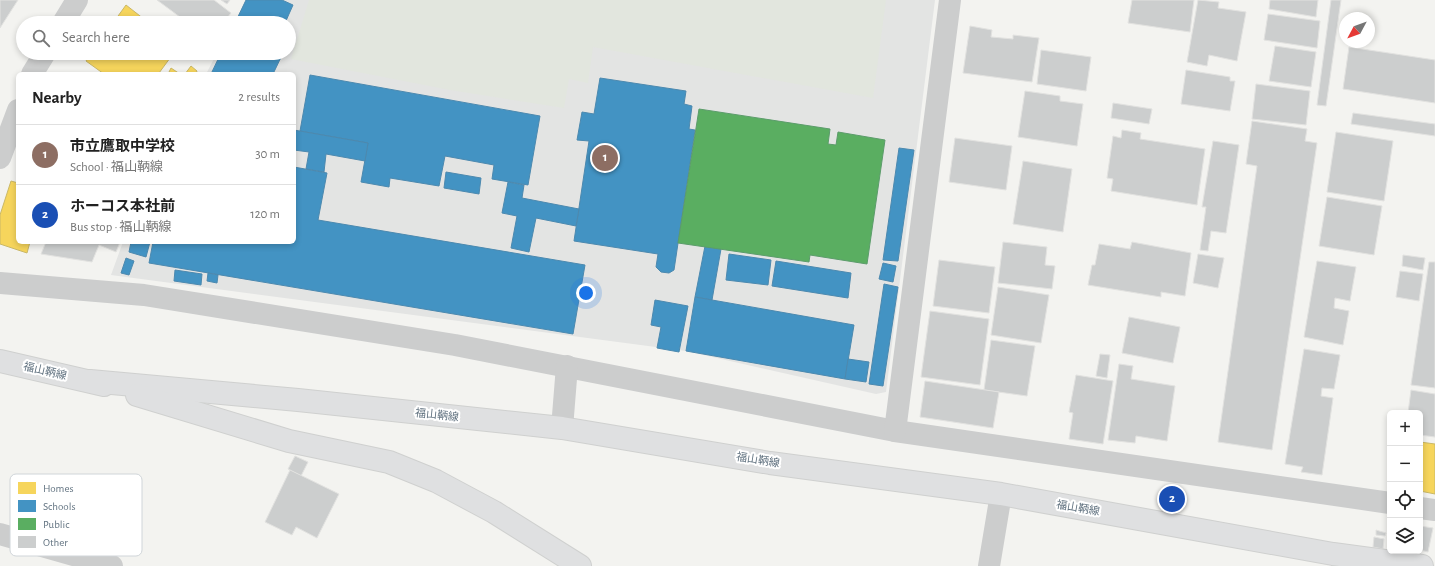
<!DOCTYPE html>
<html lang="en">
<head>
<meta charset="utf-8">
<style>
  :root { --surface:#fff; --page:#f2f2f2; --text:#222; --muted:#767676; --line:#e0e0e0; --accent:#565b5e }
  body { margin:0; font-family:"Alegreya Sans","Noto Sans JP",sans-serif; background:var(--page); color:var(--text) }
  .controls { position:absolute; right:12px; bottom:12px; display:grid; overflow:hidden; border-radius:6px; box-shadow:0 2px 6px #0003 }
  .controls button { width:36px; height:36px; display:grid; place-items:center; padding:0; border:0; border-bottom:1px solid var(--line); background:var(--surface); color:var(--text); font:20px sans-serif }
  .compass { position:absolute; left:1339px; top:12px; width:36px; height:36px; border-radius:50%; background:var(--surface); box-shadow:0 2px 6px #0003; rotate:229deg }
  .you { position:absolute; left:586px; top:293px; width:14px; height:14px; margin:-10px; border:3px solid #fff; border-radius:50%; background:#1a73e8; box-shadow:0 0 0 6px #1a73e833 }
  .badge { display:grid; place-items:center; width:26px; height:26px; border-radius:50%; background:var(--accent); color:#fff; font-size:13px; font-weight:700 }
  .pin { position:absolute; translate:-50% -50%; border:2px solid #fff; box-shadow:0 1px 4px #0006 }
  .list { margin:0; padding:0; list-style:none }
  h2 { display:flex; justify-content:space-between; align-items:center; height:52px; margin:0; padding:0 16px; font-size:17px }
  h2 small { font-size:13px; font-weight:400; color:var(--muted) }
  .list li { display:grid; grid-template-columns:26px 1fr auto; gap:12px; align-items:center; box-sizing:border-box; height:60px; padding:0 16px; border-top:1px solid var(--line) }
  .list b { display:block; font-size:15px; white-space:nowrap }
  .list p { margin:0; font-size:13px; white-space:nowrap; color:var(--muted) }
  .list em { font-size:13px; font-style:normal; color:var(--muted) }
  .icon { flex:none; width:22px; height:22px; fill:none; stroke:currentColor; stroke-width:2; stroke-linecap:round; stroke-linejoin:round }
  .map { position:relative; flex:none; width:1435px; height:566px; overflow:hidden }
  .search { position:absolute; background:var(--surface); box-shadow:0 2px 6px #0003; left:16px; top:16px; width:280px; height:44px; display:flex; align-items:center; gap:10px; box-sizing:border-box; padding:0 14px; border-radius:22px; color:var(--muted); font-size:15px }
  .panel { position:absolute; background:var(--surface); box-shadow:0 2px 6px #0003; left:16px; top:72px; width:280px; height:172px; border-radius:6px }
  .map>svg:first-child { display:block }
  .built { fill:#e3e4e3 }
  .green { fill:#e2e6de }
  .homes { fill:#f6d55c; stroke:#cab867 }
  .schools { fill:#4393c3; stroke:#4c89af }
  .public { fill:#5aae61; stroke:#5c9c6b }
  .building { fill:#cccece; stroke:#e2e2e0 }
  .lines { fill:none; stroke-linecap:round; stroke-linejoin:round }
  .primary-casing { stroke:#cfd0cf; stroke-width:24 }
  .minor { stroke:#cccdcd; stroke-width:22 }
  .tertiary { stroke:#cccdcd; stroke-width:22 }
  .primary { stroke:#dfe0e1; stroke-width:22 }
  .labels { text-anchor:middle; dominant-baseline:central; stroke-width:4; stroke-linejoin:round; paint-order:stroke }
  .street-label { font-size:11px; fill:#627381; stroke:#fff }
  .key { fill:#fff; stroke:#d0d5d9; stroke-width:1 }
  .key-label { font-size:11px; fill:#627381 }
</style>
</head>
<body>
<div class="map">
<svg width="1435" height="566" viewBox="0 0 1435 566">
  <rect width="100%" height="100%" fill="#f3f3f0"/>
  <!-- built -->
  <polygon class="built" points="246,0 935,0 886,392 876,394 686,351 111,275 123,242 294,242 294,74 206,74 217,53 289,53 289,23 234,23"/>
  <!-- green -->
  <polygon class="green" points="309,0 886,0 873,98 593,47 588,83 569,79 564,108 450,90 291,59"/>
  <!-- homes -->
  <g class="homes">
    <polygon points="126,5 149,23 113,23"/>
    <polygon points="91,53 172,53 173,54 159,73 161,74 104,74 86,61"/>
    <polygon points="191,66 197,71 196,74 185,74"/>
    <polygon points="171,68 180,74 168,74"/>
    <polygon points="11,181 18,183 18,242 30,242 27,253 0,244 0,215"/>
    <polygon points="1420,442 1435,444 1435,494 1420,491"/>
  </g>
  <!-- schools -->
  <g class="schools">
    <polygon points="246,0 282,0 293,5 285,23 235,23"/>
    <polygon points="289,30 293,31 289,40"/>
    <polygon points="221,53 283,53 273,74 211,74"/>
    <polygon points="310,75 540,116 528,185 492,179 494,165 445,156 439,186 390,178 389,187 361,182 368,143 300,131"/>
    <polygon points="600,78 686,91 684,104 692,106 689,129 695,130 674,270 669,273 661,272 656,267 658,254 574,241 589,141 577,140 582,112 594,114"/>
    <polygon points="294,130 368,143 365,161 326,154 324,172 306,169 309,152 294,150"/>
    <polygon points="899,148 914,150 898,261 883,260"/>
    <polygon points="294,167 327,173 318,220 585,265 573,334 149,263 153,242 294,242"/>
    <polygon points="446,172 481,178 479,194 444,188"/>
    <polygon points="508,182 524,185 522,198 579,209 576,226 536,218 529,252 511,248 517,216 502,213"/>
    <polygon points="131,242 150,242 146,257 129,252"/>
    <polygon points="705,246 721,249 712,300 695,297"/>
    <polygon points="729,254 771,260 768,285 726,280"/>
    <polygon points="126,258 134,261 129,275 121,273"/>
    <polygon points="776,261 851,273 848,298 772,286"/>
    <polygon points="883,263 896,266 893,282 879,279"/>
    <polygon points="175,270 202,274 201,285 174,281"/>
    <polygon points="208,273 218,275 217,283 207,281"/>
    <polygon points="884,284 898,287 883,386 869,384"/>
    <polygon points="695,297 854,325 845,379 686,351"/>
    <polygon points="655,300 688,306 679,352 657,348 661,327 651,325"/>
    <polygon points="848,359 869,362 866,382 845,379"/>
  </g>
  <!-- public -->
  <polygon class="public" points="699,109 830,129 828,144 836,145 838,132 885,140 867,264 810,255 809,262 678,243"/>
  <!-- building -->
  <g class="building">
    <polygon points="0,0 18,0 0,28"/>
    <polygon points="157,0 214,0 231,13 223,23 188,23"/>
    <polygon points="221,0 230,0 227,4"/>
    <polygon points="1132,0 1194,0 1190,32 1128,23"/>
    <polygon points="1198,0 1219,2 1218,8 1246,12 1237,61 1209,55 1207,66 1187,62"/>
    <polygon points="1270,0 1318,0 1316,17 1269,9"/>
    <polygon points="1331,0 1341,0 1326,106 1317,105"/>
    <polygon points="1268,14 1320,21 1317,48 1264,40"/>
    <polygon points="970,26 992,30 991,37 1013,39 1013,35 1039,38 1032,82 963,73"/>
    <polygon points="1275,46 1316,52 1311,87 1269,81"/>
    <polygon points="1349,47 1435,60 1435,103 1343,89"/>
    <polygon points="1041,50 1091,57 1086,91 1037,84"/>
    <polygon points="1186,70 1230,77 1230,81 1235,81 1230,111 1181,104"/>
    <polygon points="1256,84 1310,91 1306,125 1252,119"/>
    <polygon points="1025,91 1060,96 1060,101 1083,104 1077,146 1018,137"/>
    <polygon points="1113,103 1152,109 1149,124 1111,118"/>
    <polygon points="1353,113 1435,124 1435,136 1351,124"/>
    <polygon points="1252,121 1307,129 1305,141 1317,143 1272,450 1218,442 1257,166 1246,164"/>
    <polygon points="1122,130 1141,133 1140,139 1205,149 1197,205 1111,191 1113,179 1107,178 1113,136 1121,138"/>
    <polygon points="1336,132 1393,141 1384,201 1327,192"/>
    <polygon points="955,138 1012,146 1006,190 949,182"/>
    <polygon points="1213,141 1239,145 1226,233 1211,231 1208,251 1200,250 1206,207 1202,207"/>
    <polygon points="1023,161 1072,169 1063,232 1013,224"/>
    <polygon points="1327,197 1382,206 1374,255 1319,246"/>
    <polygon points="46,242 120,242 116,252 99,245 92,262 41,254"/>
    <polygon points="1003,242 1047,247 1045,265 1055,266 1052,289 998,283"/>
    <polygon points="1132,242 1191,253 1185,296 1161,292 1161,297 1088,285 1092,265 1095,265 1099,244 1130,249"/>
    <polygon points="1198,254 1224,258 1218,288 1193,283"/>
    <polygon points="1403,255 1425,258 1423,270 1402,266"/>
    <polygon points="939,260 995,267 989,313 933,306"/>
    <polygon points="1317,261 1356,267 1350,301 1335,298 1334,308 1349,311 1343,345 1304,337"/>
    <polygon points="1429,262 1435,262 1435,388 1411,385"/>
    <polygon points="1400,271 1423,274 1419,301 1396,297"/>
    <polygon points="998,287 1049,295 1041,343 991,335"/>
    <polygon points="930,311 989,319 980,385 921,377"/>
    <polygon points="1129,317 1180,327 1173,363 1122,353"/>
    <polygon points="991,340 1035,346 1027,396 984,390"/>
    <polygon points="1304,349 1340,355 1334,389 1322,388 1321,396 1333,398 1322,475 1301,472 1303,467 1285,464"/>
    <polygon points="1100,354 1110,355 1107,378 1096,376"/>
    <polygon points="1119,364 1133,366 1131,379 1175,386 1167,441 1136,436 1135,443 1108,440"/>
    <polygon points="1076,375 1113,381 1103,444 1069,439 1073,413 1069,412"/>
    <polygon points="925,381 999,392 993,428 920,417"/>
    <polygon points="1411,390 1435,394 1435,437 1420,435 1420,413 1408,413"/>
    <polygon points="295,456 308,462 301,476 288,469"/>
    <polygon points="290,470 339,494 317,538 296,527 292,535 265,522"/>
    <polygon points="1420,526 1433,528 1428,552 1420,550"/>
    <polygon points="1376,530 1386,533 1385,536 1376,535"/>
    <polygon points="1374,537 1384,539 1383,549 1373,547"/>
  </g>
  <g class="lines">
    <defs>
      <g id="primary">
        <polyline points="0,361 104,385"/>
        <polyline points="90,381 298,400 562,428 770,463 1001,494 1333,554 1422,566"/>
        <polyline points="137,395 289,441 389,462 436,481 494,512 580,566"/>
      </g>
    </defs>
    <!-- primary casing -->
    <use href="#primary" class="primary-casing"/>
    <!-- minor -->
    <g class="minor">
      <polyline points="63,23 77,0"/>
      <polyline points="32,74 45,53"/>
      <polyline points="0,158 18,110"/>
      <polyline points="0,283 144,295 455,345 895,431 1390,503"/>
      <polyline points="562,428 567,366"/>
      <polyline points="895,431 950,0"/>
      <polyline points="1420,508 1435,510"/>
      <polyline points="0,534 112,566"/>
    </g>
    <!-- tertiary -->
    <polyline class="tertiary" points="989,566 1001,494"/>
    <!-- primary -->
    <use href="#primary" class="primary"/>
  </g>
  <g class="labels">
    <!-- street labels -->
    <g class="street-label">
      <text transform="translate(45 371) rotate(13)">福山鞆線</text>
      <text transform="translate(437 415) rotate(6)">福山鞆線</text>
      <text transform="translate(758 460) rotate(9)">福山鞆線</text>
      <text transform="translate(1078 508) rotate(10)">福山鞆線</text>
    </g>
  </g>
  <!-- legend -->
  <rect x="10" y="474" width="132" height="82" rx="6" class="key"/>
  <rect x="18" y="482" width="18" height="12" fill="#f6d55c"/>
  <rect x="18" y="500" width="18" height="12" fill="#4393c3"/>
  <rect x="18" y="518" width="18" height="12" fill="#5aae61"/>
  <rect x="18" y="536" width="18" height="12" fill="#cccece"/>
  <g class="key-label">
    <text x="43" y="492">Homes</text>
    <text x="43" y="510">Schools</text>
    <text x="43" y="528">Public</text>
    <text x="43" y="546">Other</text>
  </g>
</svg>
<div class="controls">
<button>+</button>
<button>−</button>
<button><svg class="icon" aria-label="locate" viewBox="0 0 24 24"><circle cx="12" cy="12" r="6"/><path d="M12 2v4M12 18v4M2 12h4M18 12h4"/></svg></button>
<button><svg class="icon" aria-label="layers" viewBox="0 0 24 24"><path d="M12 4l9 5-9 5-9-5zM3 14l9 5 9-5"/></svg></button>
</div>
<svg class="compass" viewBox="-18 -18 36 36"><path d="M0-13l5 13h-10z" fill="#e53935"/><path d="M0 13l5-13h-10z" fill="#767676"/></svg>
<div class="you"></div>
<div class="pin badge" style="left:605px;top:158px;background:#8d6e63">1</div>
<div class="pin badge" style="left:1172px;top:499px;background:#1a4fb4">2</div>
<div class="search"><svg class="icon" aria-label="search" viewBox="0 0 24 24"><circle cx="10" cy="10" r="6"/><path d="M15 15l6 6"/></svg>Search here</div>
<section class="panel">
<h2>Nearby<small>2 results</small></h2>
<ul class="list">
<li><span class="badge" style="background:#8d6e63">1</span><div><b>市立鷹取中学校</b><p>School · 福山鞆線</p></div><em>30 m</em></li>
<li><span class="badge" style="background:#1a4fb4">2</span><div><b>ホーコス本社前</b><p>Bus stop · 福山鞆線</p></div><em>120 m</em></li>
</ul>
</section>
</div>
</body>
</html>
